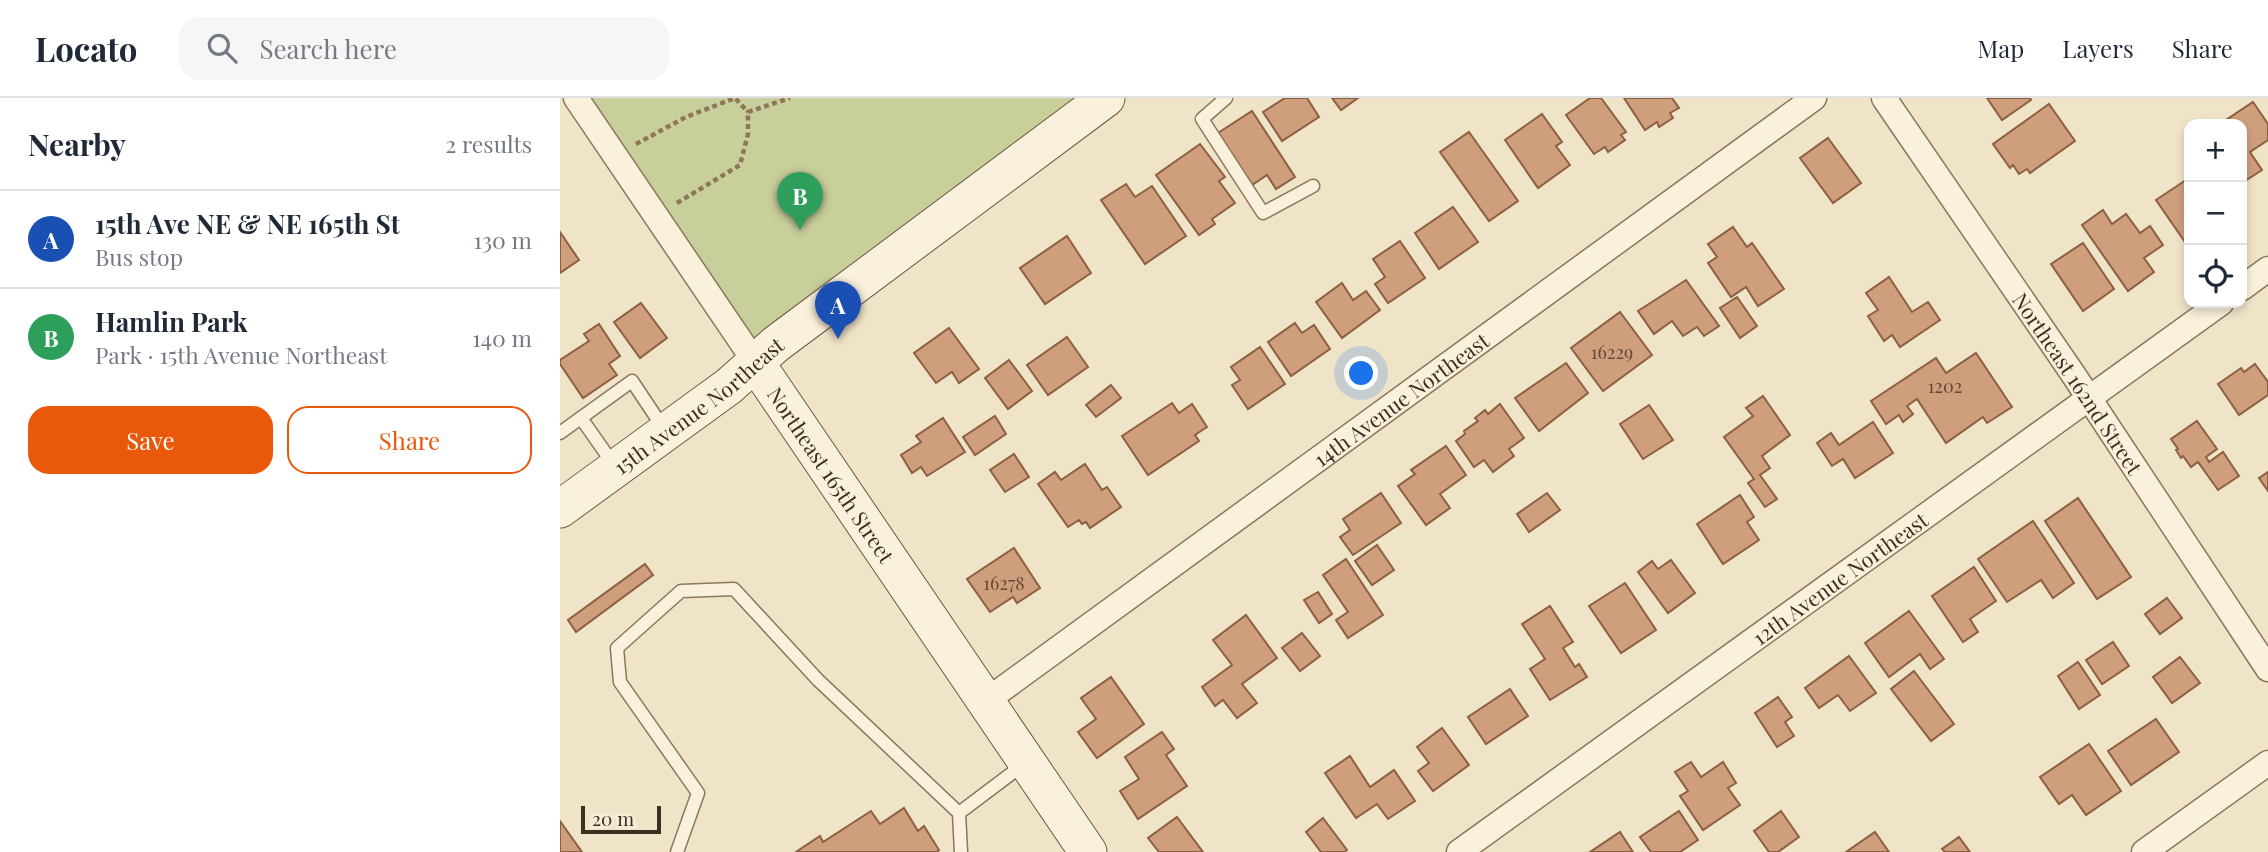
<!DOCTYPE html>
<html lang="en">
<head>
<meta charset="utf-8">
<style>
  :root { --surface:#fff; --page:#f6f6f7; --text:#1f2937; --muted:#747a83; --line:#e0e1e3; --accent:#ea580c }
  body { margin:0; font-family:"Playfair Display",serif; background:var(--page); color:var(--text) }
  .controls { position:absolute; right:21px; top:21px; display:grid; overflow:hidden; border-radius:14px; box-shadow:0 4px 10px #0003 }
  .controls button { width:63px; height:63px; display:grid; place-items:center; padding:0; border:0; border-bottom:2px solid var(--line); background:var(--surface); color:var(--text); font:35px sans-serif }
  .scale { position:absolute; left:21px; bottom:18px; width:80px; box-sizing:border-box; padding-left:7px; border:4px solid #3d2e20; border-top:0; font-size:19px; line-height:24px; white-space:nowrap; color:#3d2e20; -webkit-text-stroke:5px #f7eed8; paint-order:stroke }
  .you { position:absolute; left:802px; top:276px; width:24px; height:24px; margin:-18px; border:5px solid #fff; border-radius:50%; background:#1a73e8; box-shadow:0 0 0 10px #1a73e833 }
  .badge { display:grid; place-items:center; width:46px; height:46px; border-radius:50%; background:var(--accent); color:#fff; font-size:23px; font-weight:700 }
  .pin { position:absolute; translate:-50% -58px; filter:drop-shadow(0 2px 4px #0008) }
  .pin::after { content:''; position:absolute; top:37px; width:24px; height:21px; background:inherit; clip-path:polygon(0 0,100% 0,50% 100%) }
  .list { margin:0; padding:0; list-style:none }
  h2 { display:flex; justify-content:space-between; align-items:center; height:91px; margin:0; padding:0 28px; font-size:30px }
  h2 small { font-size:23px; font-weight:400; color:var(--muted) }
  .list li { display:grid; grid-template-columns:46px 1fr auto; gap:21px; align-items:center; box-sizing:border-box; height:98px; padding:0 28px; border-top:2px solid var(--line) }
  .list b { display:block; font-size:26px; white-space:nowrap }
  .list p { margin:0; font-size:23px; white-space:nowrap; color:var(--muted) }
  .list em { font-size:23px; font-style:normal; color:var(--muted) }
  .actions { display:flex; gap:14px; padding:21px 28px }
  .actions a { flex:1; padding:16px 0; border:2px solid var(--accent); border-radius:21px; text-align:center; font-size:24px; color:var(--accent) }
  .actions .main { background:var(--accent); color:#fff }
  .icon { flex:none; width:38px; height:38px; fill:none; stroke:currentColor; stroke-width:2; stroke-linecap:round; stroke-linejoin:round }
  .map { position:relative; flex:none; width:1708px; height:754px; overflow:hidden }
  header { display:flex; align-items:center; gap:42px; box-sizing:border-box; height:98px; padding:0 35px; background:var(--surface); border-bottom:2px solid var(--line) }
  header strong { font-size:33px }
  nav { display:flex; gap:38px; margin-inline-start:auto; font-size:24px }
  .search { width:490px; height:63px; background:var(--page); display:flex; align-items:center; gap:18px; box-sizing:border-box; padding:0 24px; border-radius:21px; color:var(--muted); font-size:26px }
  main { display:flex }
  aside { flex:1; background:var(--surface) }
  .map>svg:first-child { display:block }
  .green { fill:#c9cf9b }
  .building { fill:#cf9f7d; stroke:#8d5f41; stroke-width:2 }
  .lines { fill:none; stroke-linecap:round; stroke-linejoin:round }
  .lane-casing { stroke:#8d765c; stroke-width:15 }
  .street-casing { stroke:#8d765c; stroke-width:27 }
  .secondary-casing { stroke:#6f573f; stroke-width:39 }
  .path { stroke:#8d765c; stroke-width:4.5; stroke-dasharray:5 3.5; stroke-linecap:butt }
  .lane { stroke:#faf1dc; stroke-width:12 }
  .street { stroke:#faf1dc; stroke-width:24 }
  .secondary { stroke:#faf1dc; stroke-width:37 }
  .labels { text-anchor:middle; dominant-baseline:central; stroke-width:5; stroke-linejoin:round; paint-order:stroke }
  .number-label { font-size:18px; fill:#624a37 }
  .street-label { font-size:21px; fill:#3d2e20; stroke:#f7eed8 }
</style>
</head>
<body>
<header>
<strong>Locato</strong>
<div class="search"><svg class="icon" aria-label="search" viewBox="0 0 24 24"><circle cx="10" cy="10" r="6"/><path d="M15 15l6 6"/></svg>Search here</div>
<nav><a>Map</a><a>Layers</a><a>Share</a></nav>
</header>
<main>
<aside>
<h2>Nearby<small>2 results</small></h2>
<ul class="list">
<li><span class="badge" style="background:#1a4fb4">A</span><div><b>15th Ave NE &amp; NE 165th St</b><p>Bus stop</p></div><em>130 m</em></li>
<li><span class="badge" style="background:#2e9e5b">B</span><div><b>Hamlin Park</b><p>Park · 15th Avenue Northeast</p></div><em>140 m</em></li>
</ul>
<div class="actions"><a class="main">Save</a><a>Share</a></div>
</aside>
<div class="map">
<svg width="1708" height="754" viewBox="0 0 1708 754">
  <rect width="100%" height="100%" fill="#f0e4c8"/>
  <!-- green -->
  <polygon class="green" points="22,0 549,0 195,264"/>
  <!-- building -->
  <g class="building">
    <polygon points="725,0 747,0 759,19 722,43 703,14"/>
    <polygon points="772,0 798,0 781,12"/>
    <polygon points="1030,0 1041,0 1066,34 1061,37 1065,42 1048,54 1045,49 1034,56 1006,17"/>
    <polygon points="1064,0 1112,0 1119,10 1110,15 1113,20 1099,29 1097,24 1085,32"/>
    <polygon points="1427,0 1470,0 1471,2 1442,22"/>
    <polygon points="1693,4 1708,26 1708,42 1690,54 1702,72 1682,85 1682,26 1660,26"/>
    <polygon points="1489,6 1515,43 1470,75 1467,71 1459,76 1453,67 1450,70 1433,46"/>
    <polygon points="692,13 735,79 716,91 707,77 692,87 658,35"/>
    <polygon points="982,16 1002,44 996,48 1010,67 978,90 945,42"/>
    <polygon points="909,34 958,103 929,123 880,54"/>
    <polygon points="1268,40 1301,85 1273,105 1240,60"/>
    <polygon points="640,46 665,79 659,83 675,105 652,121 655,126 639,137 596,77"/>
    <polygon points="1629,80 1629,145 1627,147 1596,102"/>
    <polygon points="566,86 575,99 592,88 626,138 585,166 541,102"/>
    <polygon points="893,109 918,144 879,171 855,135"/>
    <polygon points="1543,112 1552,126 1566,116 1580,135 1590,128 1603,147 1584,160 1594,174 1568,193 1522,127"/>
    <polygon points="1173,129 1187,149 1192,145 1224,191 1198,208 1186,189 1171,199 1148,165 1157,159 1148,146"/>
    <polygon points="0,134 19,162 0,175"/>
    <polygon points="507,138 531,175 485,206 460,170"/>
    <polygon points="840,143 865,180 828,205 815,186 825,179 813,161"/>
    <polygon points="1523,145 1554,191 1523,213 1491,166"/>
    <polygon points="1329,179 1352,214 1368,204 1380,222 1340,249 1332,237 1324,243 1308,218 1318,212 1306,195"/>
    <polygon points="1126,182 1159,228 1144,238 1137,229 1123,238 1112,223 1094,236 1078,213"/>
    <polygon points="782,185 793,202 806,193 820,212 782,240 756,204"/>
    <polygon points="1177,199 1197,228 1180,240 1160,210"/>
    <polygon points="81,205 107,240 80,260 54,224"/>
    <polygon points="1060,214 1092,257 1043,293 1011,250"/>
    <polygon points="735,225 742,235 754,227 770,251 731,278 708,244"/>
    <polygon points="39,226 60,258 49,266 57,277 23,300 0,266 0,262 29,243 24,236"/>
    <polygon points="389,230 419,271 399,285 392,274 376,285 354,255"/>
    <polygon points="507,239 528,269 488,297 467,267"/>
    <polygon points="700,249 725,286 688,311 672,287 680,282 671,269"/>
    <polygon points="1416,255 1452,309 1427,325 1423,319 1386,345 1357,301 1347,308 1353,316 1343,324 1339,317 1326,326 1311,303 1376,260 1386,275"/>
    <polygon points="449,262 472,293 448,311 425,280"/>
    <polygon points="1006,265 1028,295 979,333 955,300"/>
    <polygon points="1695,266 1708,284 1708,297 1679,317 1658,286 1681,270 1684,274"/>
    <polygon points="551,287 561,300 536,319 526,307"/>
    <polygon points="1203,298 1230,337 1202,358 1210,370 1200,377 1217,401 1205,409 1188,385 1194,381 1164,339 1193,318 1186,310"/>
    <polygon points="612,305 619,315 632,306 647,329 635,337 639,343 588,377 562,338"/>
    <polygon points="940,306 964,340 949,351 954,358 933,374 924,362 914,369 896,343 905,336 904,333 918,323 915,320 925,312 928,316"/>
    <polygon points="1089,307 1113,342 1083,361 1060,326"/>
    <polygon points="435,318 446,336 415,357 403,339"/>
    <polygon points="383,320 405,354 367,378 361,369 352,375 341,357 361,344 356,338"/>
    <polygon points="1637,323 1657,351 1646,359 1649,364 1663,354 1679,378 1658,392 1638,364 1631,369 1623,358 1621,360 1616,352 1618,351 1611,341"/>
    <polygon points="1313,324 1333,355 1295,380 1283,361 1272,368 1257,345 1271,335 1279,347"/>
    <polygon points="886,348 906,377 880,396 890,410 866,427 838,388 855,376 851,372"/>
    <polygon points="454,356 469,379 445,394 430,372"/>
    <polygon points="525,366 542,392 547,389 561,409 530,430 526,424 522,426 519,422 508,429 478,386 495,374 501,382"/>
    <polygon points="1708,374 1708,393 1699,380"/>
    <polygon points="821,395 841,425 793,457 780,439 790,432 783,421"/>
    <polygon points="987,395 1000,412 969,434 957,416"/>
    <polygon points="1180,397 1194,419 1187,424 1199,442 1163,466 1137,426"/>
    <polygon points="1518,400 1571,479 1537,501 1485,423"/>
    <polygon points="1473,423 1514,485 1493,500 1481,482 1447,504 1418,461"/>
    <polygon points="817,447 834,472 812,487 795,463"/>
    <polygon points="454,450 480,490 457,505 453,499 430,514 407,481"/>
    <polygon points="786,461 823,517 788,540 776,522 788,514 763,477"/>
    <polygon points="1111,462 1135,495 1108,515 1078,474 1092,463 1098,471"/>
    <polygon points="85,466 93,477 16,534 8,522"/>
    <polygon points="1414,469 1436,503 1410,521 1418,534 1403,544 1372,498"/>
    <polygon points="1065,485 1096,532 1061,555 1029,508"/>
    <polygon points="758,494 772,516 759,525 744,502"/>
    <polygon points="1607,500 1622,520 1600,536 1585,516"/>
    <polygon points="990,508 1013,544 1003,550 1015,569 1019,566 1027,579 990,602 970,571 985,561 962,526"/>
    <polygon points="1349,513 1384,561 1370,571 1360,556 1329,579 1305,545"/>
    <polygon points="686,517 717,560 682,586 697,605 677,620 663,602 655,608 642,589 672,567 653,542"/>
    <polygon points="742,535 760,558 740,573 722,550"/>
    <polygon points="1553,544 1569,568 1542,586 1526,562"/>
    <polygon points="1289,558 1316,595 1290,613 1278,597 1259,610 1245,590"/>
    <polygon points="1620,559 1640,585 1612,605 1593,579"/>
    <polygon points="1518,564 1540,597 1519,611 1498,578"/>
    <polygon points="1354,573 1394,626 1371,643 1331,591"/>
    <polygon points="551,579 584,626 537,660 518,634 536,621 521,600"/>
    <polygon points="950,591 968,618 926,646 908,619"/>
    <polygon points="1218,599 1232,619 1225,624 1234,638 1217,649 1195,615"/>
    <polygon points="1596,621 1619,654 1571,687 1548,653"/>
    <polygon points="882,630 909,667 873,693 858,673 869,665 857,649"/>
    <polygon points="602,634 614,651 606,657 627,688 578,721 560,693 579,681 565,659"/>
    <polygon points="1529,646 1561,693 1526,717 1512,697 1499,706 1480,679"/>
    <polygon points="790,658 810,689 834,672 855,703 828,721 817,706 796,720 765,675"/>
    <polygon points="1131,664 1141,679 1163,664 1176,685 1168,690 1180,707 1143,732 1120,698 1128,693 1115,674"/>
    <polygon points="344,710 358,733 364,728 379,752 377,754 236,754 260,738 263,744 311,713 320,726"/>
    <polygon points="1119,713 1138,742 1120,754 1091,754 1080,739"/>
    <polygon points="1221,713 1239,739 1218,754 1209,754 1194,733"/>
    <polygon points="617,719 643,754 599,754 588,740"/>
    <polygon points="763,720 787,752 784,754 761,754 746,734"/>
    <polygon points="0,723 22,754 0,754"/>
    <polygon points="1060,734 1073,754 1030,754"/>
    <polygon points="1315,734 1329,754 1286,754"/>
    <polygon points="1399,739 1410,754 1385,754 1382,751"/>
  </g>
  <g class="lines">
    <defs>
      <g id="lane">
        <polyline points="666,0 642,21 703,115 753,88"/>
        <polyline points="21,320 54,367"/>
        <polyline points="0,335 72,283 104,331"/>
        <polyline points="399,715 464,666"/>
        <polyline points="117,754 138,695 60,584 57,550 121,493 174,491 258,582 399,715 401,754"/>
      </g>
      <g id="street">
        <polyline points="16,0 195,264"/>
        <path id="s1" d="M 1324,0 L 1513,276 L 1708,571"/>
        <polyline points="1682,190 1708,171"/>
        <path id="s2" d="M 426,603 L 1254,0"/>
        <path id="s3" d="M 899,754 L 1661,205"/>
        <polyline points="1584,754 1708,665"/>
      </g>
      <g id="secondary">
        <path id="s4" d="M 195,264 L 528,754"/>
        <path id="s5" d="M 0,411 L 169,288 L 216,246 L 546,0"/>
      </g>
    </defs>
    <!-- lane casing -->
    <use href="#lane" class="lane-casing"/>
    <!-- street casing -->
    <use href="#street" class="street-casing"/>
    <!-- secondary casing -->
    <use href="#secondary" class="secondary-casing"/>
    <!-- path -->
    <g class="path">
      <polyline points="76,46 126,19 175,0 188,14"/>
      <polyline points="117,105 180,67 188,36 188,14 230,0"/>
    </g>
    <!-- lane -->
    <use href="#lane" class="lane"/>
    <!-- street -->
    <use href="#street" class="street"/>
    <!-- secondary -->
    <use href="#secondary" class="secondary"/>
  </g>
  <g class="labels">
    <!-- number labels -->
    <g class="number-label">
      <text x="1052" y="254">16229</text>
      <text x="1385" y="288">1202</text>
      <text x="444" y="485">16278</text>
    </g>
    <!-- street labels -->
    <g class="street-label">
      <text stroke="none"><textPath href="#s1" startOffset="345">Northeast 162nd Street</textPath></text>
      <text stroke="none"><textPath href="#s2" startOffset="513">14th Avenue Northeast</textPath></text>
      <text stroke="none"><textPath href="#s5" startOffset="173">15th Avenue Northeast</textPath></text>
      <text stroke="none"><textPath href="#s4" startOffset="136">Northeast 165th Street</textPath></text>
      <text stroke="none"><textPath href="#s3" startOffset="469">12th Avenue Northeast</textPath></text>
    </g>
  </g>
</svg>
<div class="controls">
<button>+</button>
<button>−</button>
<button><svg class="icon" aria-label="locate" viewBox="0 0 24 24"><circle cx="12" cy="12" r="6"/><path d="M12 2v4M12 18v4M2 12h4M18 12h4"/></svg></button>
</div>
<div class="scale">20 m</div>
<div class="you"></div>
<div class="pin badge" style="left:278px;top:241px;background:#1a4fb4">A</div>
<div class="pin badge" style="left:240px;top:132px;background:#2e9e5b">B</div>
</div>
</main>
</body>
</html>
